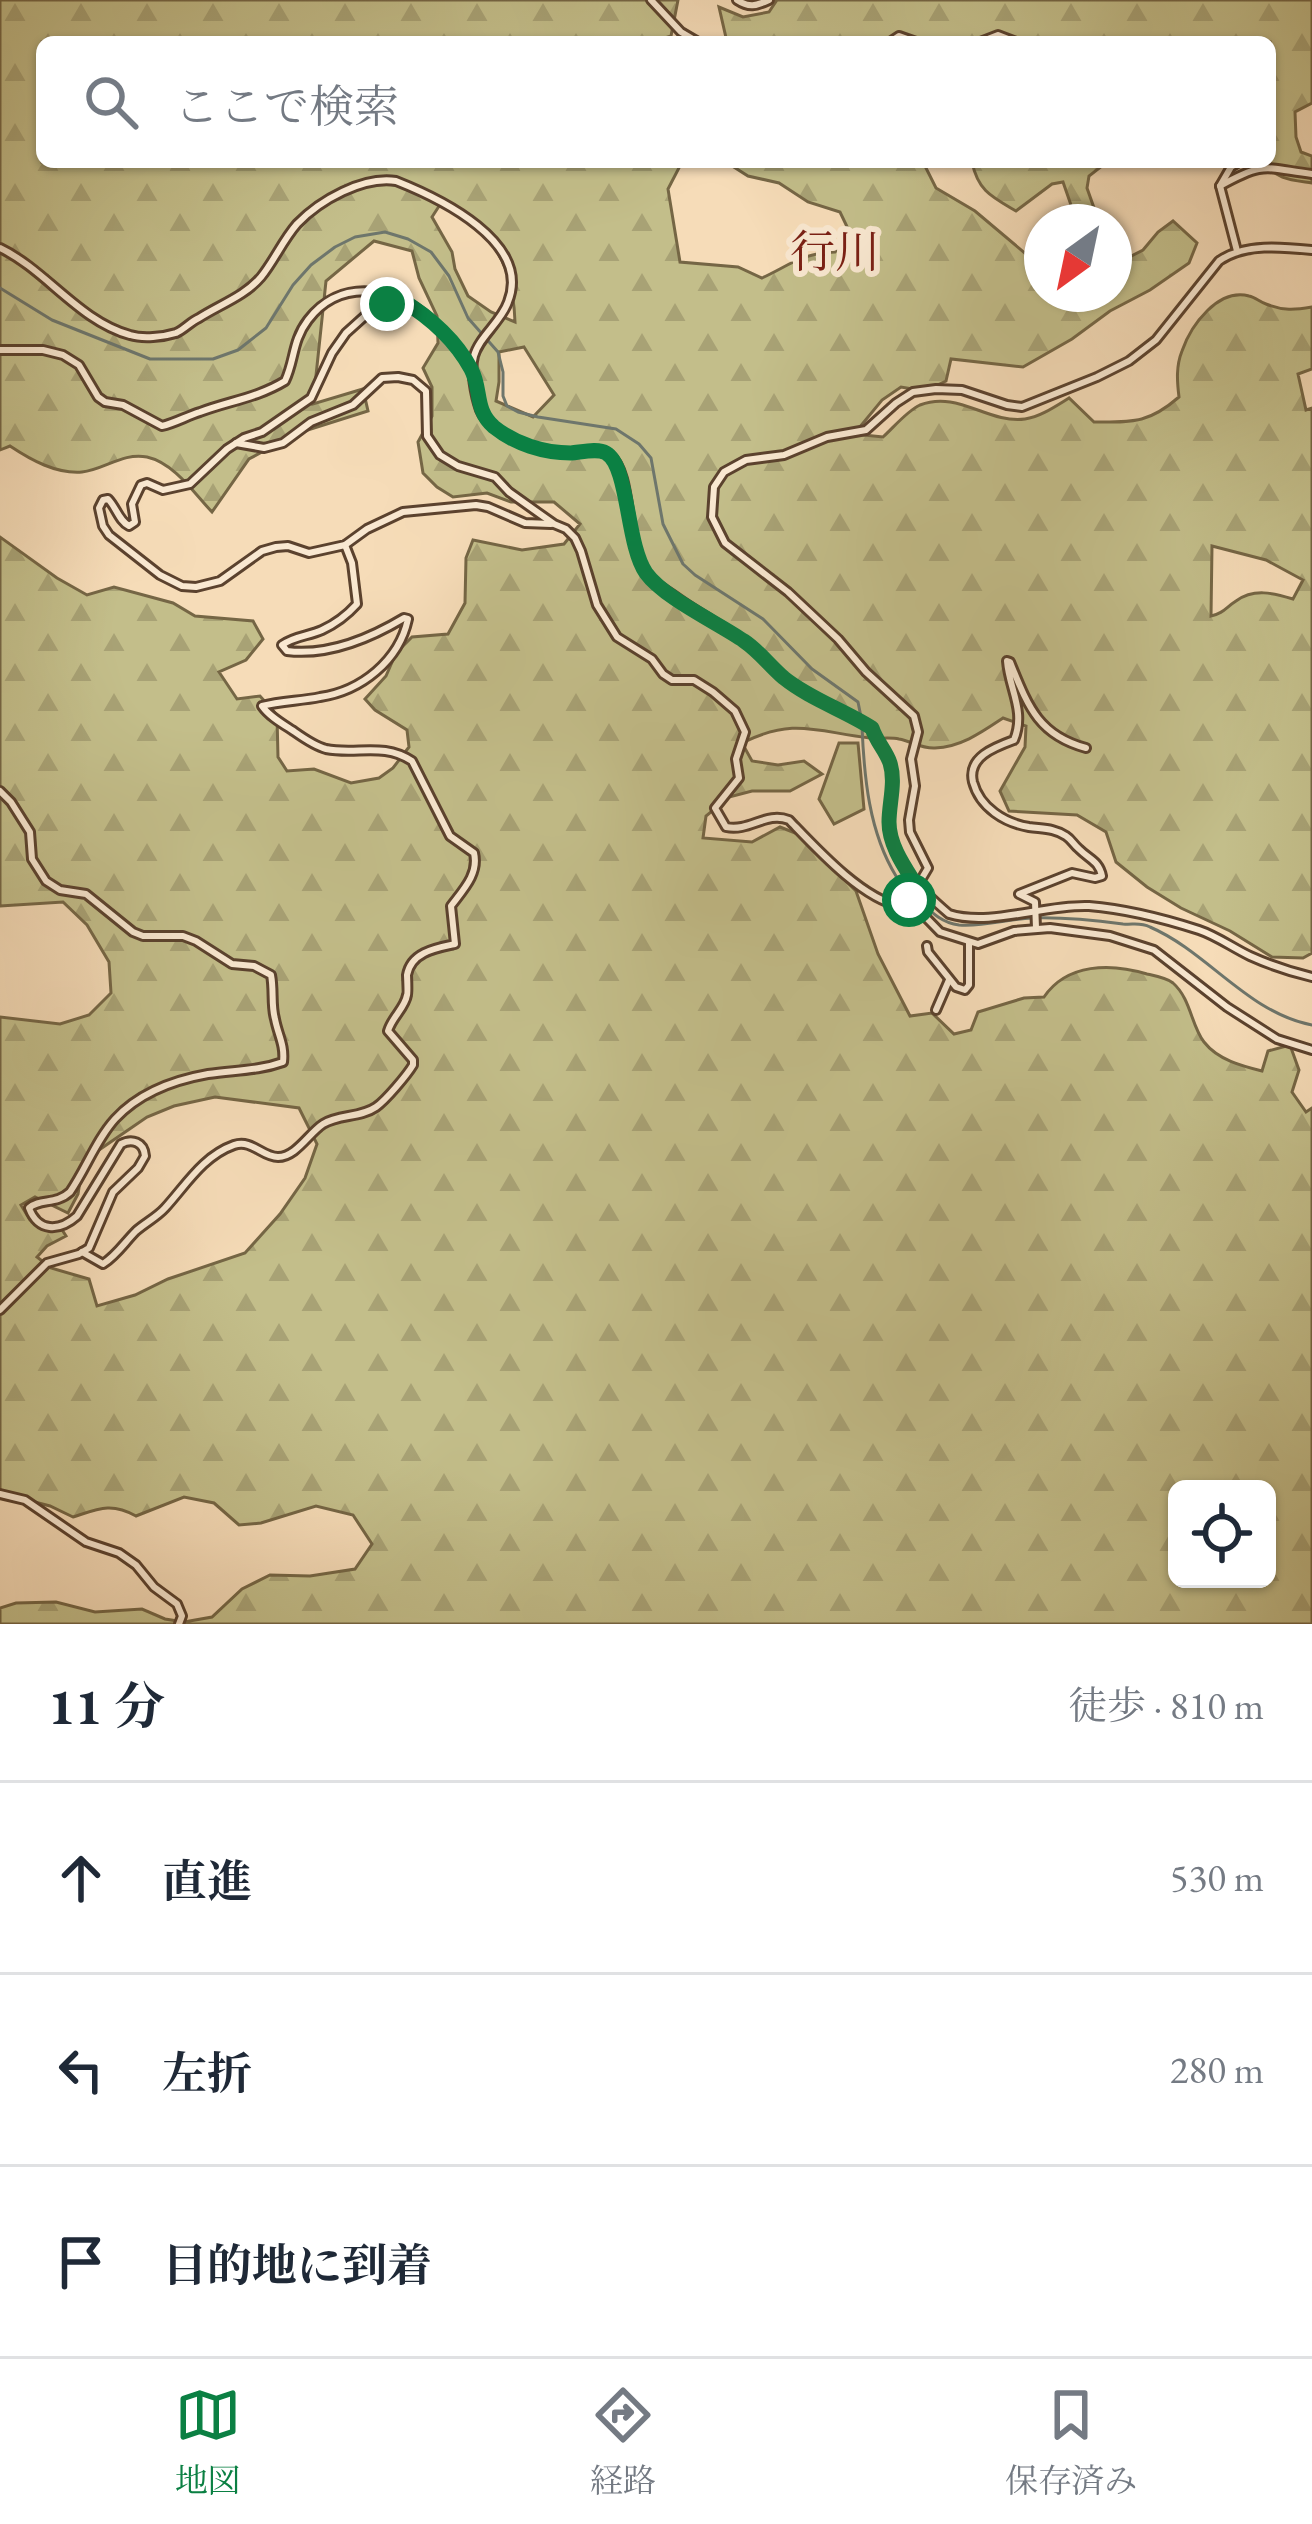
<!DOCTYPE html>
<html lang="ja">
<head>
<meta charset="utf-8">
<style>
  :root { --surface:#fff; --page:#f2f2f3; --text:#1f2937; --muted:#747a83; --line:#e0e1e3; --accent:#0b8043 }
  body { margin:0; font-family:"EB Garamond","Noto Serif JP",serif; background:var(--page); color:var(--text) }
  .controls { position:absolute; right:36px; bottom:36px; display:grid; overflow:hidden; border-radius:18px; box-shadow:0 3px 9px #0004 }
  .controls button { width:108px; height:108px; display:grid; place-items:center; padding:0; border:0; border-bottom:3px solid var(--line); background:var(--surface); color:var(--text); font:60px sans-serif }
  .compass { position:absolute; left:1024px; top:204px; width:108px; height:108px; border-radius:50%; background:var(--surface); box-shadow:0 3px 9px #0004; rotate:213deg }
  .stop { position:absolute; width:36px; height:36px; margin:-27px; border:9px solid #0b8043; border-radius:50%; background:#fff }
  .stop.end { background:#0b8043; border-color:#fff; box-shadow:0 3px 12px #0008 }
  .list { margin:0; padding:0; list-style:none }
  h2 { display:flex; justify-content:space-between; align-items:center; height:156px; margin:0; padding:0 48px; font-size:51px }
  h2 small { font-size:39px; font-weight:400; color:var(--muted) }
  .list li { display:grid; grid-template-columns:78px 1fr auto; gap:36px; align-items:center; box-sizing:border-box; height:192px; padding:0 48px; border-top:3px solid var(--line) }
  .list b { display:block; font-size:45px; white-space:nowrap }
  .list em { font-size:39px; font-style:normal; color:var(--muted) }
  .icon { flex:none; width:66px; height:66px; fill:none; stroke:currentColor; stroke-width:2; stroke-linecap:round; stroke-linejoin:round }
  .map { position:relative; flex:none; width:1312px; height:1624px; overflow:hidden }
  .search { position:absolute; background:var(--surface); box-shadow:0 3px 9px #0004; left:36px; right:36px; top:36px; height:132px; display:flex; align-items:center; gap:30px; box-sizing:border-box; padding:0 42px; border-radius:18px; color:var(--muted); font-size:45px }
  .sheet { height:732px; background:var(--surface) }
  nav { display:flex; justify-content:space-around; align-items:center; box-sizing:border-box; height:168px; border-top:3px solid var(--line); background:var(--surface); font-size:33px; color:var(--muted) }
  nav a { display:grid; justify-items:center; gap:6px }
  nav .on { color:var(--accent) }
  .map>svg:first-child { display:block }
  .forest { fill:url(#forest-firs); stroke:#756645; stroke-width:3; fill-rule:evenodd }
  .park { fill:#c3be8a; stroke:#756645; stroke-width:3 }
  .lines { fill:none; stroke-linecap:round; stroke-linejoin:round }
  .stream { stroke:#6e766c; stroke-width:3 }
  .minor-casing { stroke:#5b422e; stroke-width:12 }
  .minor { stroke:#f9e8d1; stroke-width:6 }
  .route { stroke:#0b8043; stroke-width:15 }
  .labels { text-anchor:middle; dominant-baseline:central; stroke-width:12; stroke-linejoin:round; paint-order:stroke }
  .quarter-label { font-size:45px; fill:#7a1f14; stroke:#f9e8d1 }
</style>
</head>
<body>
<div class="map">
<svg width="1312" height="1624" viewBox="0 0 1312 1624">
  <defs>
    <pattern id="forest-firs" width="22" height="20" patternUnits="userSpaceOnUse" patternTransform="scale(3)"><rect width="22" height="20" fill="#c3be8a"/><path d="M5 1l3.5 6h-7zM16 11l3.5 6h-7z" fill="#a8a275"/></pattern>
  </defs>
  <rect width="100%" height="100%" fill="#f6dcb8"/>
  <filter id="stains"><feTurbulence type="fractalNoise" baseFrequency=".00167" numOctaves="4"/><feColorMatrix values="0 0 0 0 .2 0 0 0 0 .09 0 0 0 0 .02 0 0 0 .5 -.17"/></filter>
  <radialGradient id="worn" r=".72"><stop offset=".6" stop-color="#630" stop-opacity="0"/><stop offset="1" stop-color="#630" stop-opacity=".3"/></radialGradient>
  <!-- forest -->
  <g class="forest">
    <path d="M 0,0 L 678,0 L 671,36 L 653,42 L 42,42 L 42,162 L 682,162 L 668,189 L 680,262 L 738,267 L 762,278 C 790,265 802,253 835,252 L 851,235 L 840,212 L 808,202 L 779,183 L 748,176 L 726,162 L 923,162 L 936,188 L 975,211 L 1033,260 L 1042,264 L 1042,294 L 1114,294 L 1114,265 L 1143,250 L 1158,232 L 1173,221 L 1197,243 L 1189,263 L 1150,290 L 1110,311 L 1072,339 L 1023,367 L 951,359 L 946,381 L 925,391 L 901,387 L 882,400 L 854,434 L 883,437 C 894,427 907,411 920,405 C 958,390 988,424 1025,419 C 1040,417 1056,406 1069,398 L 1094,422 C 1132,422 1148,424 1179,397 C 1177,381 1176,366 1182,351 C 1191,325 1218,288 1249,296 C 1255,297 1260,302 1266,304 C 1283,311 1295,310 1312,307 L 1312,369 L 1298,374 L 1306,410 L 1312,408 L 1312,953 L 1303,958 L 1272,957 L 1230,931 L 1181,908 L 1147,887 L 1116,862 L 1106,832 L 1077,815 L 1009,811 L 1000,791 L 1025,747 L 1026,726 L 1003,718 C 982,732 961,747 935,748 C 922,749 911,741 899,739 C 890,737 880,739 870,738 C 817,732 794,717 742,743 L 752,761 L 778,765 L 804,761 L 822,774 L 790,791 L 752,791 L 729,797 L 706,816 L 703,838 L 752,842 L 780,827 L 808,838 L 826,861 L 856,891 L 878,954 L 910,1016 L 932,1013 L 954,1034 L 971,1030 L 978,1012 L 1024,998 L 1044,997 C 1067,963 1111,963 1147,974 C 1156,976 1167,978 1173,983 C 1191,999 1191,1025 1204,1042 C 1218,1060 1242,1066 1262,1071 L 1268,1051 L 1290,1045 L 1299,1070 L 1292,1092 L 1306,1112 L 1312,1108 L 1312,1624 L 0,1624 L 0,1608 L 16,1603 L 56,1602 L 95,1612 L 142,1609 L 165,1619 L 184,1622 L 212,1617 L 242,1589 L 270,1575 L 310,1576 L 355,1569 L 372,1544 L 353,1515 L 316,1506 L 261,1523 L 239,1525 L 214,1503 L 184,1497 L 136,1516 C 111,1502 98,1509 73,1517 L 50,1506 L 0,1493 L 0,1017 L 60,1024 L 89,1015 L 111,993 L 109,962 L 87,925 L 63,902 L 0,906 L 0,537 L 57,578 L 87,595 L 114,587 L 173,603 L 195,616 L 253,621 L 263,639 L 246,660 L 219,672 L 237,699 L 260,696 L 277,715 L 278,757 L 287,771 L 314,769 L 351,783 L 379,778 L 393,768 L 409,747 L 407,730 L 375,710 L 365,699 L 386,676 L 396,653 L 412,637 L 448,634 L 465,603 L 466,558 L 473,540 L 522,550 L 564,544 L 580,524 L 554,502 L 511,502 L 487,493 L 453,497 L 437,487 L 423,473 L 418,442 L 432,416 L 432,387 L 423,368 L 438,343 L 437,316 L 419,278 L 412,251 L 374,241 L 326,281 L 313,404 L 363,389 L 368,411 L 295,434 L 249,459 L 212,512 C 194,493 174,463 147,457 C 123,452 104,470 82,472 C 56,474 31,460 10,446 L 0,450 ZM 443,200 C 492,234 513,261 515,322 L 491,312 L 468,296 L 455,269 L 452,252 L 432,217 ZM 524,347 L 554,395 L 533,417 L 496,401 L 499,382 L 499,352 ZM 1212,546 L 1266,560 L 1303,580 L 1293,599 C 1273,593 1254,588 1236,601 C 1225,608 1224,613 1211,616 ZM 215,1097 L 299,1108 L 317,1144 L 305,1178 L 280,1214 L 245,1253 L 168,1279 L 135,1295 L 97,1306 L 89,1279 L 51,1268 L 37,1257 L 47,1246 L 66,1236 L 59,1225 L 30,1220 L 21,1205 L 35,1197 L 68,1213 L 78,1194 L 82,1169 L 99,1150 L 147,1117 L 174,1106 ZM 1177,1489 L 1267,1489 L 1267,1579 L 1177,1579 Z"/>
    <path d="M 777,0 L 1312,0 L 1312,103 L 1295,112 L 1296,137 L 1301,152 L 1312,156 L 1312,183 C 1292,180 1276,180 1265,162 L 1270,162 L 1272,136 L 1270,126 L 1270,42 L 727,42 L 719,7 L 743,17 L 769,12 Z"/>
    <path d="M 972,162 L 1107,162 L 1089,176 L 1087,188 L 1099,222 L 1071,222 L 1068,218 L 1071,205 L 1063,182 L 1052,184 L 1016,211 C 992,197 978,191 972,162 Z"/>
  </g>
  <!-- park -->
  <polygon class="park" points="839,743 858,743 864,809 834,824 819,799"/>
  <g class="lines">
    <!-- stream -->
    <g class="stream">
      <polyline points="0,288 52,320 150,359 213,359 238,350 266,328 293,285 311,265 335,247 355,237 385,232 408,239 431,252 449,276 468,318 498,352 503,372 503,396 507,406 518,412 538,417 616,429 639,444 651,458 663,524 683,564 695,575 763,619 812,669 858,702 861,717"/>
      <path d="M 862,726 C 864,777 869,832 896,876 C 902,886 913,894 921,902 C 933,914 943,923 959,925 C 983,927 1008,919 1032,918 C 1063,917 1093,920 1123,924 C 1133,925 1140,922 1150,927 C 1208,952 1248,1013 1312,1025"/>
    </g>
    <defs>
      <g id="minor">
        <polyline points="651,0 681,32 698,42"/>
        <path d="M 737,0 C 749,8 756,6 769,0"/>
        <polyline points="890,42 899,36 916,42"/>
        <polyline points="980,42 998,35 1016,42"/>
        <polyline points="1270,134 1270,139"/>
        <path d="M 1220,186 C 1265,161 1264,168 1312,174"/>
        <path d="M 0,248 C 46,270 79,321 130,335 C 143,339 163,337 176,333 C 185,329 190,322 199,318 C 219,305 245,296 261,277 C 274,261 283,240 297,224 C 320,200 363,176 396,181 C 439,198 532,242 508,302 C 501,322 479,337 474,356 C 470,370 475,396 480,410 C 491,436 540,453 566,453 C 579,453 599,446 610,455 C 634,475 624,543 647,575 C 655,584 666,590 676,597 C 698,613 723,626 745,641 C 760,652 771,667 785,679 C 811,699 844,710 872,728 C 876,741 886,750 890,762 C 896,780 890,802 889,820 C 888,860 921,890 949,914 C 991,927 1044,904 1089,906 C 1125,909 1165,919 1199,930 C 1217,936 1233,948 1250,956 C 1270,965 1291,972 1312,977"/>
        <polyline points="1237,251 1220,186 1231,167 1239,162"/>
        <path d="M 400,299 L 366,315 L 346,333 L 332,353 L 311,398 L 262,432 L 244,438 L 227,449 L 190,484 L 163,490 L 147,483 L 141,485 L 132,504 L 135,522 L 129,526 C 119,521 116,507 108,499 L 103,500 L 99,508 L 103,526 L 109,535 L 160,575 L 182,586 L 196,587 L 220,581 L 262,551 L 276,547 L 288,546 L 309,553 L 345,545 L 367,529 L 403,512 L 476,505 L 488,507 L 525,523 L 551,524"/>
        <path d="M 0,350 L 43,350 L 63,355 L 79,365 L 98,397 L 105,402 L 123,405 L 162,426 C 175,423 187,416 200,412 C 229,401 257,398 285,381 C 295,360 292,341 308,320 C 340,278 394,286 430,319 C 447,333 459,352 472,370"/>
        <path d="M 236,443 L 264,448 L 283,443 L 311,422 L 353,405 L 382,378 L 398,377 L 413,380 L 426,391 L 427,436 L 440,455 L 458,466 L 495,477 L 509,492 L 554,524 L 566,529 L 575,538 L 581,551 L 597,605 L 617,637 L 652,659 L 663,674 L 672,680 L 694,680 L 713,692 L 735,711 L 745,732 L 736,759 L 739,778 L 715,808 L 726,827 C 750,832 766,811 789,820 C 816,848 862,899 900,906 L 909,900"/>
        <path d="M 0,791 L 11,802 L 30,832 L 32,859 L 46,881 L 60,890 L 86,894 L 133,932 L 143,936 L 183,936 L 196,941 L 232,964 L 254,966 L 271,975 C 274,990 271,1005 275,1019 C 278,1035 285,1045 283,1062 C 258,1071 234,1070 208,1074 C 174,1080 139,1093 115,1119 C 96,1140 86,1169 70,1192 C 56,1205 40,1198 29,1208 C 38,1232 59,1232 77,1216 L 121,1144 C 132,1138 144,1142 145,1156 L 138,1168 L 113,1192 L 89,1248 L 79,1254 L 47,1263 L 0,1310"/>
        <path d="M 909,900 L 928,868 L 910,832 L 909,820 L 915,786 L 911,759 L 918,732 L 914,716 L 866,672 L 838,639 L 788,592 L 725,543 L 712,517 L 714,487 L 724,472 L 746,460 L 784,455 L 827,437 L 866,430 L 896,403 L 913,392 L 936,389 L 962,390 L 1007,405 L 1022,407 L 1097,377 L 1129,361 L 1156,340 L 1219,261 C 1244,243 1283,247 1312,250"/>
        <polyline points="909,900 940,932 978,944 1014,931 1050,928 1110,936 1154,950 1227,1007 1277,1039 1312,1050"/>
        <path d="M 1036,928 L 1035,902 L 1019,894 L 1072,873 L 1095,878 L 1102,876 C 1099,861 1090,860 1079,849 C 1073,844 1072,840 1066,836 C 1054,828 1043,829 1029,827 C 1005,823 980,808 973,782 C 967,757 995,747 1014,740 C 1026,711 1009,689 1007,661 L 1010,662 C 1028,706 1038,735 1086,748"/>
        <polyline points="927,946 928,952 956,987 965,990 969,985 969,942"/>
        <polyline points="936,1010 949,980"/>
        <path d="M 82,1252 L 103,1264 C 117,1255 124,1243 136,1231 C 145,1223 157,1217 165,1208 C 186,1185 203,1156 234,1145 C 252,1139 262,1157 278,1157 C 296,1157 309,1133 323,1124 C 339,1114 360,1118 376,1107 C 386,1100 407,1075 413,1065 L 413,1060 L 388,1031 C 392,1017 405,1008 407,995 C 408,993 407,976 407,975 C 411,952 436,948 455,944 L 451,906 C 463,890 479,874 474,853 L 450,836 L 412,761 C 383,742 357,755 326,749 C 314,746 302,737 292,730 C 281,723 269,716 262,706 C 281,701 301,701 320,697 C 361,691 399,661 408,619 L 404,618 C 369,639 328,656 287,651 L 282,645 C 294,636 309,636 322,630 C 335,624 348,614 357,604 L 352,563 L 345,545"/>
        <polyline points="0,1494 25,1500 86,1542 119,1553 136,1565 154,1587 177,1604 182,1616 179,1624"/>
      </g>
    </defs>
    <!-- minor casing -->
    <use href="#minor" class="minor-casing"/>
    <!-- minor -->
    <use href="#minor" class="minor"/>
  </g>
  <g class="lines">
    <!-- route -->
    <path class="route" d="M 387,304 L 400,299 C 428,316 455,339 471,369 C 482,389 474,410 494,427 C 515,444 544,453 571,453 C 582,452 598,448 606,453 C 629,466 626,544 646,573 C 664,598 718,623 744,641 C 759,651 770,666 784,678 C 810,699 844,710 872,728 C 876,741 886,751 890,763 C 896,782 889,803 889,822 C 889,845 904,866 916,885 L 909,900"/>
  </g>
  <g class="labels">
    <!-- quarter labels -->
    <g class="quarter-label">
      <text x="835" y="251">行川</text>
    </g>
  </g>
  <rect width="100%" height="100%" filter="url(#stains)"/>
  <rect width="100%" height="100%" fill="url(#worn)"/>
</svg>
<div class="controls">
<button><svg class="icon" aria-label="locate" viewBox="0 0 24 24"><circle cx="12" cy="12" r="6"/><path d="M12 2v4M12 18v4M2 12h4M18 12h4"/></svg></button>
</div>
<svg class="compass" viewBox="-18 -18 36 36"><path d="M0-13l5 13h-10z" fill="#e53935"/><path d="M0 13l5-13h-10z" fill="#747a83"/></svg>
<div class="stop" style="left:909px;top:900px"></div>
<div class="stop end" style="left:387px;top:304px"></div>
<div class="search"><svg class="icon" aria-label="search" viewBox="0 0 24 24"><circle cx="10" cy="10" r="6"/><path d="M15 15l6 6"/></svg>ここで検索</div>
</div>
<section class="sheet">
<h2>11 分<small>徒歩 · 810 m</small></h2>
<ul class="list">
<li><svg class="icon" aria-label="ahead" viewBox="0 0 24 24"><path d="M12 20V5M6 11l6-6 6 6"/></svg><div><b>直進</b></div><em>530 m</em></li>
<li><svg class="icon" aria-label="left" viewBox="0 0 24 24"><path d="M17 20v-9H6M10 6l-5 5 5 5"/></svg><div><b>左折</b></div><em>280 m</em></li>
<li><svg class="icon" aria-label="arrive" viewBox="0 0 24 24"><path d="M6 21V4h12l-3 4 3 4H6"/></svg><div><b>目的地に到着</b></div></li>
</ul>
</section>
<nav>
<a class="on"><svg class="icon" aria-label="map" viewBox="0 0 24 24"><path d="M3 6l6-2 6 2 6-2v14l-6 2-6-2-6 2zM9 4v14M15 6v14"/></svg>地図</a>
<a><svg class="icon" aria-label="directions" viewBox="0 0 24 24"><path d="M12 3l9 9-9 9-9-9zM9 14v-3h6M13 9l2 2-2 2"/></svg>経路</a>
<a><svg class="icon" aria-label="saved" viewBox="0 0 24 24"><path d="M7 4h10v16l-5-4-5 4z"/></svg>保存済み</a>
</nav>
</body>
</html>
